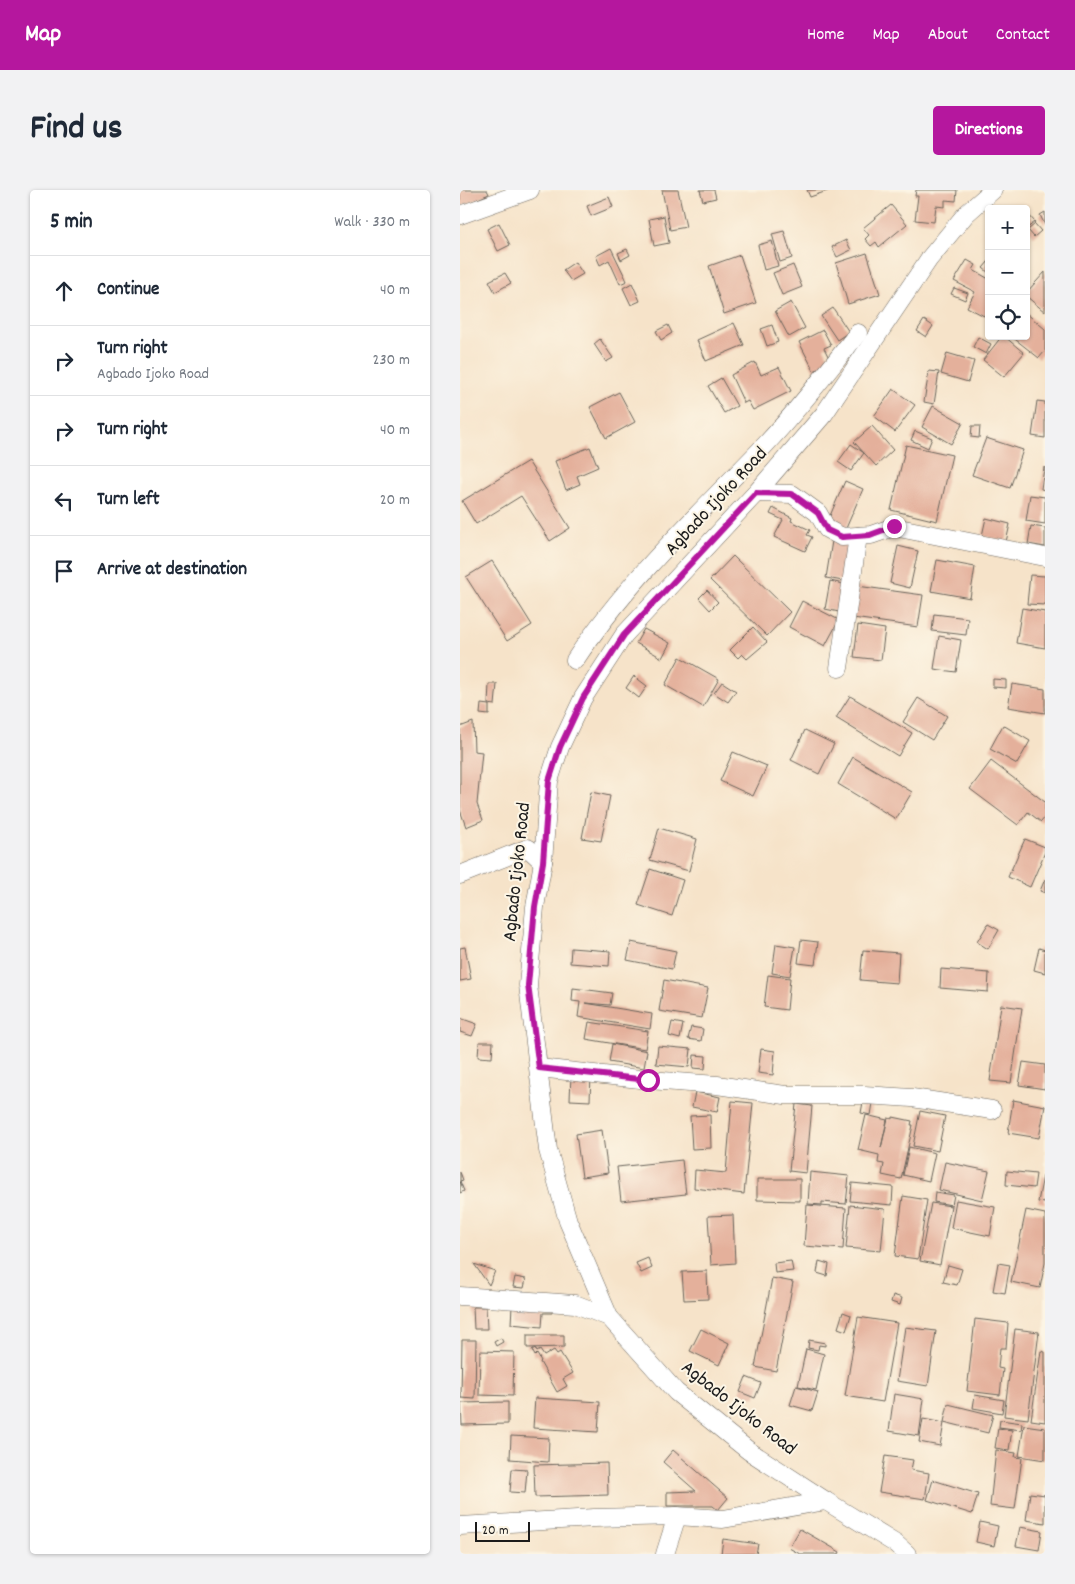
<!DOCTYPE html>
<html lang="en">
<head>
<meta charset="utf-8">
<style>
  :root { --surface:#fff; --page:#f2f2f3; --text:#1f2937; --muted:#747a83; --line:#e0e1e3; --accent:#b5179e }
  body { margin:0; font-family:Dekko,sans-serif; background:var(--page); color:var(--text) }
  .controls { position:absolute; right:15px; top:15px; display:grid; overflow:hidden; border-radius:5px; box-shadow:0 1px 4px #0004 }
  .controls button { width:45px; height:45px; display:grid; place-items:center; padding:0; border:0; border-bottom:1px solid var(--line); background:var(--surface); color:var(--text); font:25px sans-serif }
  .scale { position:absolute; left:15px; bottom:12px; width:55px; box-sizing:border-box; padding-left:5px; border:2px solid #1c1c1c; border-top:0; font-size:14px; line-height:18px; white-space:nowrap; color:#1c1c1c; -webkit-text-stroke:4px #fcf5e5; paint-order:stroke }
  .stop { position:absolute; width:15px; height:15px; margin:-11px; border:4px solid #b5179e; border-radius:50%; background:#fff }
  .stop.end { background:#b5179e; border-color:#fff; box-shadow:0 1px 5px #0008 }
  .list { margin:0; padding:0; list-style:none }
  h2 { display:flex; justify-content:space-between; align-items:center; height:65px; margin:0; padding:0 20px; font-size:21px }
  h2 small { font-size:16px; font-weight:400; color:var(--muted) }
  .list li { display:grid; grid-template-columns:32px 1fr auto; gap:15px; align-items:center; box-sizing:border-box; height:70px; padding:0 20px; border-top:1px solid var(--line) }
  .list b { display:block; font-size:19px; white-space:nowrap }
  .list p { margin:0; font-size:16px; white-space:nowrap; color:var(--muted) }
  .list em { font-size:16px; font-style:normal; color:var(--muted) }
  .icon { flex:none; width:28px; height:28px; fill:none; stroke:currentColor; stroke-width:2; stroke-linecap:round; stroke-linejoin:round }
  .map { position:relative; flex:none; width:585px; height:1364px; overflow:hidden; border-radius:5px }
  header { display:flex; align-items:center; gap:30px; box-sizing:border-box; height:70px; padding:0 25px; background:var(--accent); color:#fff }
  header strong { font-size:24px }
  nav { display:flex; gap:28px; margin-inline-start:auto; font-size:18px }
  .intro { display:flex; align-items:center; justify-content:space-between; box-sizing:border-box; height:120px; padding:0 30px }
  h1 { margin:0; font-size:35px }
  .button { padding:12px 22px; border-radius:5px; background:var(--accent); color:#fff; font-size:18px; font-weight:700 }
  main { display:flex; gap:30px; padding:0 30px }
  aside { flex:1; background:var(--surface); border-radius:5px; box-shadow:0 1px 4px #0004 }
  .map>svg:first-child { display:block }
  .building { fill:#e4b09b }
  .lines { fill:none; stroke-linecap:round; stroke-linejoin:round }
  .street-casing { stroke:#686259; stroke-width:19 }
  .street { stroke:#fff; stroke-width:18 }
  .route { stroke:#b5179e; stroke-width:6 }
  .labels { text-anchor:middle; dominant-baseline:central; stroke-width:4; stroke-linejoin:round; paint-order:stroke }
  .street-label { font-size:20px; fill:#1c1c1c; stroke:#fcf5e5 }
</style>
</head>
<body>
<header>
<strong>Map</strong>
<nav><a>Home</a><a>Map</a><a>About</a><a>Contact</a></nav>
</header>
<div class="intro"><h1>Find us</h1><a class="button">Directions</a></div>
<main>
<aside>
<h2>5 min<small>Walk · 330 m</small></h2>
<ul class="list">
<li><svg class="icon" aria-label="ahead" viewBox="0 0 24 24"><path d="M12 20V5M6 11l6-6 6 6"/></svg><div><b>Continue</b></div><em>40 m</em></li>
<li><svg class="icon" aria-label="right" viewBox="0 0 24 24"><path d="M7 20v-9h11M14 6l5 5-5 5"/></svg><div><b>Turn right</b><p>Agbado Ijoko Road</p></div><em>230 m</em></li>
<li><svg class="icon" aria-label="right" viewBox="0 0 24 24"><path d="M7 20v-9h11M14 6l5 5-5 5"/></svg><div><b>Turn right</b></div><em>40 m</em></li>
<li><svg class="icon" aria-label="left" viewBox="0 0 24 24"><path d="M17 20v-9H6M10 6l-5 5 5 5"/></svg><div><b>Turn left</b></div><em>20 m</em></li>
<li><svg class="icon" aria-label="arrive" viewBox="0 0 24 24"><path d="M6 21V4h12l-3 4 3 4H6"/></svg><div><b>Arrive at destination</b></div></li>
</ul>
</aside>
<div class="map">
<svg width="585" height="1364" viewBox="0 0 585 1364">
  <rect width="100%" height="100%" fill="#fcf5e5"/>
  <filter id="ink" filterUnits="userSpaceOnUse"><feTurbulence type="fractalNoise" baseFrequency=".02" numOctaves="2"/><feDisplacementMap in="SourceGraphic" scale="10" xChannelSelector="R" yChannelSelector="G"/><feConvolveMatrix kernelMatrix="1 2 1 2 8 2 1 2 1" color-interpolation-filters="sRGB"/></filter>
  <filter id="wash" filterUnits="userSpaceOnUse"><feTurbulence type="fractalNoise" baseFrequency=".0096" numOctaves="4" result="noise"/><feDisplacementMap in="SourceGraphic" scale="20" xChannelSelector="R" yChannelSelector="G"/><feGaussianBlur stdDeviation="1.12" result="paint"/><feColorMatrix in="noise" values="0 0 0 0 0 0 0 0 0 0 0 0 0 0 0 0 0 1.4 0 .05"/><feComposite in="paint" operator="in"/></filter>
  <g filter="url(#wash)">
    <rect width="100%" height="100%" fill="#f6e3c9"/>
    <g id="blocks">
      <!-- building -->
      <g class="building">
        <polygon points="0,0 27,0 29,4 0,17"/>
        <polygon points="202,0 218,0 226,37 210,40"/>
        <polygon points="240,0 254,0 256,8 243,11"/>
        <polygon points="347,0 370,0 350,7"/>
        <polygon points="456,0 497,0 496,11 485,10 485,17 476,16 474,32 455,30 458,6 455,6"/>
        <polygon points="149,7 153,17 131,26 127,16"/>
        <polygon points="431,15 447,34 419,57 416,52 411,56 405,49 409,45 403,38"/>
        <polygon points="566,22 575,32 566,39"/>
        <polygon points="585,22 585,35 580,25"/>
        <polygon points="204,26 209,53 194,56 189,29"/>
        <polygon points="39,33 50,55 38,61 27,39"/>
        <polygon points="575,34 581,41 574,47 568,40"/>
        <polygon points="324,41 332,68 320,72 312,44"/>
        <polygon points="386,50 391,60 377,67 372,57"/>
        <polygon points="312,51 318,76 304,80 298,55"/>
        <polygon points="151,58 167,91 160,94 149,70 140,75 136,66"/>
        <polygon points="167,59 170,65 161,70 158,63"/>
        <polygon points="407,63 420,104 388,114 376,73"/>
        <polygon points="280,65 296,113 264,124 249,76"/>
        <polygon points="507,70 516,75 513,80 529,89 529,118 524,126 507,117 515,102 494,91"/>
        <polygon points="529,71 529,83 523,78"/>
        <polygon points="115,72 123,84 111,91 103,80"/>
        <polygon points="333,75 342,97 322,105 313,83"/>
        <polygon points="585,82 585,122 566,106 566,103"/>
        <polygon points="45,83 51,93 35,102 29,91"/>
        <polygon points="172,93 180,111 171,115 163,98"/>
        <polygon points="494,98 508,103 505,110 491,104"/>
        <polygon points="331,112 345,138 329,147 315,121"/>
        <polygon points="373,118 389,142 377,150 361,126"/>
        <polygon points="566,123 585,139 585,161 579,168 551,146 566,146"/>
        <polygon points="464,130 473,136 466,147 457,141"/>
        <polygon points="274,133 284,155 246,171 237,150"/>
        <polygon points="208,135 212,143 201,150 196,141"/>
        <polygon points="312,135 318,152 307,156 301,139"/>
        <polygon points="363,140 371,155 364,158 371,172 354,181 339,152"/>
        <polygon points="542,146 544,146 564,163 544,187 523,170"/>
        <polygon points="518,147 531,154 526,164 513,157"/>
        <polygon points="140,149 153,168 146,172 134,154"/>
        <polygon points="487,163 514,171 508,192 481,184"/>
        <polygon points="295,172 301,185 319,177 331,201 293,220 288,211 284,213 271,185"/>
        <polygon points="469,181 479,182 474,214 464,212"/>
        <polygon points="261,188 277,216 264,223 248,196"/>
        <polygon points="433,199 455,215 435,242 414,226"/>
        <polygon points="159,202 175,232 146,248 130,217"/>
        <polygon points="577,211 585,212 585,248 572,246"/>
        <polygon points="473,216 503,233 491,254 462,237"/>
        <polygon points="412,236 433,260 416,276 394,252"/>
        <polygon points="512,236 520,236 519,248 511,247"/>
        <polygon points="455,241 472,248 468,258 451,250"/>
        <polygon points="526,248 563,260 550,298 512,285"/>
        <polygon points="391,254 404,263 391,281 378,272"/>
        <polygon points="446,255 492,265 477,331 431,320"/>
        <polygon points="130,257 138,277 117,286 120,294 106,300 95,271"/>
        <polygon points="68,271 110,338 90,351 61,306 16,334 2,311"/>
        <polygon points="584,277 585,277 585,300 581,299"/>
        <polygon points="385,291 403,299 384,343 366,335"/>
        <polygon points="570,305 585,307 585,334 566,331"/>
        <polygon points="313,318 332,328 331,331 350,340 347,345 352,347 345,361 314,347 323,330 310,324"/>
        <polygon points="526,328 550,334 546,352 522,346"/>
        <polygon points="571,336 585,338 585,357 568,354"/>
        <polygon points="372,351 389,354 383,391 366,388"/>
        <polygon points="438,356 458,361 450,398 430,393"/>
        <polygon points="273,366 330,422 307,446 250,390"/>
        <polygon points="477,370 515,377 510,408 471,401"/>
        <polygon points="32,371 72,435 47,451 6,387"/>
        <polygon points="570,385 585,386 585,415 567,414"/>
        <polygon points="370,391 384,394 379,422 365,419"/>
        <polygon points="397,396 463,405 458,437 393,428"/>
        <polygon points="247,400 258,412 250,420 239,408"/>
        <polygon points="342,411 379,430 365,456 329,437"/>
        <polygon points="562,418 585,422 585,458 556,453"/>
        <polygon points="474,424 508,428 506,445 472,441"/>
        <polygon points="398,435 425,439 421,470 394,467"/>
        <polygon points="293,437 307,452 287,469 282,464 278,468 270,460"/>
        <polygon points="184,439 210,453 202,468 176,453"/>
        <polygon points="479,446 501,450 496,482 474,479"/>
        <polygon points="220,467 259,489 243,517 205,495"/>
        <polygon points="174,486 187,496 179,508 166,498"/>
        <polygon points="533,489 546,490 546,498 533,497"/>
        <polygon points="262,492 276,501 268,512 254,503"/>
        <polygon points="29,494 37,494 35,515 28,514"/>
        <polygon points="552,494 585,499 585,523 548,517"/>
        <polygon points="390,506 452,543 438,566 376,528"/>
        <polygon points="458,508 487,526 472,550 443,532"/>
        <polygon points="21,514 29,515 29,525 20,524"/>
        <polygon points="13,532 14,561 22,562 17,614 23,630 6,637 0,620 0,537"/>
        <polygon points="543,535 570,551 557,574 530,559"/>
        <polygon points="345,540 374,554 359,584 331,570"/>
        <polygon points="273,562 307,576 293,606 260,591"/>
        <polygon points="393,567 452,602 436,629 378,594"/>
        <polygon points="531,571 585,612 585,627 581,632 568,622 558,635 510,599"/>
        <polygon points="131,602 150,606 141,651 122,648"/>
        <polygon points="199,638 237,649 229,681 190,670"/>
        <polygon points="565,649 585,657 585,662 570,697 548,687"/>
        <polygon points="190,679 223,690 212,726 178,715"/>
        <polygon points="585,689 585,703 580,701"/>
        <polygon points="528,734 539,740 528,759 517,752"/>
        <polygon points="341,750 358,752 355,775 338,773"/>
        <polygon points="171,752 216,761 212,779 167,770"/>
        <polygon points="316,754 335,757 330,786 312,783"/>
        <polygon points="5,757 11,789 0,791 0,758"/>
        <polygon points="111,758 150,761 149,776 110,773"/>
        <polygon points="579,758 585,760 585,783 574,780"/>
        <polygon points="403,760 439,763 437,793 400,790"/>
        <polygon points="481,779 529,783 528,802 480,798"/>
        <polygon points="308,785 330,788 327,820 304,817"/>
        <polygon points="204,790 248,798 242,828 199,821"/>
        <polygon points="113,798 152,803 150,815 125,813 192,824 190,839 118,827 120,812 112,811"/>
        <polygon points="541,815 562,818 551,893 530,891"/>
        <polygon points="0,828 17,834 12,846 0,842"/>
        <polygon points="129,832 188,841 185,859 126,849"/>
        <polygon points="212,832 223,834 220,849 209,846"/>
        <polygon points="231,837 243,839 241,851 228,849"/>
        <polygon points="19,852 33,852 32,868 18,867"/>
        <polygon points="152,854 187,861 184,878 149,872"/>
        <polygon points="198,856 231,859 229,877 196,874"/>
        <polygon points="301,859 315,861 313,885 298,883"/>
        <polygon points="234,865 246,866 245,879 233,878"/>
        <polygon points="563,872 585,875 585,899 559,895"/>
        <polygon points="111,884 131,884 130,911 110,910"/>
        <polygon points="235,902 260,907 257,922 232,917"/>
        <polygon points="553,910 585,916 579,948 548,943"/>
        <polygon points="272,911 293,913 284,1004 234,998 235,980 266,983"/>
        <polygon points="403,912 413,913 411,925 401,923"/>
        <polygon points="336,914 352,916 346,983 329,981"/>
        <polygon points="460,921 485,926 478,961 453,956"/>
        <polygon points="250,925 251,958 232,959 230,926"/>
        <polygon points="406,925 427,930 421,958 428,928 433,929 433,927 452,931 451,935 453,935 441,989 422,985 424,974 418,973 419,965 398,960"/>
        <polygon points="142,940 148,983 122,987 116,944"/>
        <polygon points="449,957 475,963 469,991 443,985"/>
        <polygon points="222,970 226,1004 161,1011 157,977"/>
        <polygon points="485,972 529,981 522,1010 479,1000"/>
        <polygon points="547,981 576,984 574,998 546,995"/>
        <polygon points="0,982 3,990 0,991 4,1001 0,1003"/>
        <polygon points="350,982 389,986 386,1014 362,1012 362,1015 348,1014"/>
        <polygon points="583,986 585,987 585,1013 578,1012"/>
        <polygon points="297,989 340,989 340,1011 297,1010"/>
        <polygon points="392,993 433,997 432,1015 390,1011"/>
        <polygon points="475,1002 494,1005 492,1015 474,1012"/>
        <polygon points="443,1006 467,1010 458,1069 435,1066"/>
        <polygon points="496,1010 535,1017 530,1046 491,1038"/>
        <polygon points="471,1013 491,1016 480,1075 460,1071"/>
        <polygon points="347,1015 386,1018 383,1059 344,1056"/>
        <polygon points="390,1015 425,1019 421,1061 386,1058"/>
        <polygon points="566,1020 585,1024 585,1073 580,1098 551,1092"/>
        <polygon points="273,1025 275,1073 251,1075 248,1026"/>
        <polygon points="188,1068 192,1078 181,1083 176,1073"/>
        <polygon points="331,1071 333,1081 315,1083 314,1073"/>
        <polygon points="359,1071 369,1074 367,1086 357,1083"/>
        <polygon points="538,1073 550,1075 545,1103 533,1101"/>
        <polygon points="14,1074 35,1081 29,1095"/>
        <polygon points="488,1075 502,1079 497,1095 483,1092"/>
        <polygon points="247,1081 248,1109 224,1110 222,1082"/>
        <polygon points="55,1087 66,1089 64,1098 53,1097"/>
        <polygon points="312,1088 333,1092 316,1181 295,1177"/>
        <polygon points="433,1105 442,1108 440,1115 431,1112"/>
        <polygon points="52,1116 93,1119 92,1123 83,1123 82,1137 51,1134"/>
        <polygon points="13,1117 26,1117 27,1139 14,1139"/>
        <polygon points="383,1122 391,1125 386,1141 378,1138"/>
        <polygon points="398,1127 437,1133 423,1212 385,1206"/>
        <polygon points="515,1129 548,1133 546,1158 540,1158 538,1178 543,1179 540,1205 507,1201"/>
        <polygon points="445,1137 476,1141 468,1196 437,1191"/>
        <polygon points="241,1139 269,1153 259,1175 230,1161"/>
        <polygon points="555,1139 579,1142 568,1229 544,1226"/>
        <polygon points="67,1145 104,1145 104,1157 67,1158"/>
        <polygon points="41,1148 43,1152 36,1156 34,1152"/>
        <polygon points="2,1150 16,1150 15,1209 1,1208"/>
        <polygon points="349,1150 365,1153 365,1156 359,1155 358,1160 348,1158"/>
        <polygon points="75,1158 77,1162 80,1160 84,1166 94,1160 97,1164 100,1162 113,1183 103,1189 107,1196 97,1202 80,1172 81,1171 77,1164 75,1166 72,1160"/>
        <polygon points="346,1159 364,1164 356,1200 338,1196"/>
        <polygon points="20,1161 54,1162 53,1206 19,1205"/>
        <polygon points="581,1161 585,1162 585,1232 571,1230"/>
        <polygon points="286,1187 301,1193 295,1208 280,1202"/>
        <polygon points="336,1196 358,1202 352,1221 330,1215"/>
        <polygon points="434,1204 464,1209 459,1246 429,1241"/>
        <polygon points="515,1205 544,1210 542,1223 513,1218"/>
        <polygon points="75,1208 140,1212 138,1242 73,1238"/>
        <polygon points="48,1212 48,1234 2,1235 1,1213"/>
        <polygon points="488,1214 533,1225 528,1243 484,1232"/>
        <polygon points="463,1229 484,1233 480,1256 459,1252"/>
        <polygon points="540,1230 562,1233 561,1240 539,1237"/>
        <polygon points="564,1235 585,1238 585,1270 559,1266"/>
        <polygon points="538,1238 552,1240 549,1260 535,1258"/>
        <polygon points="51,1246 89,1248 88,1272 50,1269"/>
        <polygon points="213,1260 268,1308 258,1320 253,1316 207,1316 207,1302 236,1301 203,1272"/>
        <polygon points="536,1260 556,1263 555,1267 562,1268 555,1319 530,1316"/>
        <polygon points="425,1266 453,1270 451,1280 469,1283 465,1309 419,1302"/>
        <polygon points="147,1273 148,1305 75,1307 74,1275"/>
        <polygon points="52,1279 67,1280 65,1303 50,1302"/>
        <polygon points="473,1290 518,1304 512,1324 467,1310"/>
        <polygon points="570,1303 585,1305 585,1333 566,1330"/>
        <polygon points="520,1332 538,1336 534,1356 516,1352"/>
        <polygon points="560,1337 582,1341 579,1360 556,1356"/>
        <polygon points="340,1339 380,1362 379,1364 340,1364 329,1358"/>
        <polygon points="263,1349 298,1354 296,1364 261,1364"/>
      </g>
    </g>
  </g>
  <g filter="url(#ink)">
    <use href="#blocks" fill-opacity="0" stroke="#686259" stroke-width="1"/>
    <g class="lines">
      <defs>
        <g id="street">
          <polyline points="0,25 70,0"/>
          <polyline points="296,303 332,304 358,323 367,339 382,347 411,345 434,337 585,367"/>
          <path d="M 115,470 C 168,390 240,323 306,254 C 339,219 368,181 398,143"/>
          <polyline points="379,478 398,346"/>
          <polyline points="0,685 68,658 83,672"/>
          <polyline points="79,878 189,890 257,895 325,905 404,905 452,908 532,920"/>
          <polyline points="0,1106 115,1114 149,1127"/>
          <polyline points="0,1336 134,1328 217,1326 263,1329 366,1311"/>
          <polyline points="205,1364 217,1326"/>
          <polyline points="447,1364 436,1354 366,1311 289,1261 216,1202 149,1127 108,1031 88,960 68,795 75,717 83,672 89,591 100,557 123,508 164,445 296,303 364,224 469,69 506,24 533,0"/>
        </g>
      </defs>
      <!-- street casing -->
      <use href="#street" class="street-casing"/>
      <!-- street -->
      <use href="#street" class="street"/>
    </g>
  </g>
  <g class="lines" filter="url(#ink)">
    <!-- route -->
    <polyline class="route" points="188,890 79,878 68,795 75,717 83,672 89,591 100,557 123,508 164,445 296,303 332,304 358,323 367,340 382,347 410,345 434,336"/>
  </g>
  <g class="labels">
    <!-- street labels -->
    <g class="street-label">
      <text transform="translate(257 312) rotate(-47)">Agbado Ijoko Road</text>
      <text transform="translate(58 682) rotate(-84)">Agbado Ijoko Road</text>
      <text transform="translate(278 1219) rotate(38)">Agbado Ijoko Road</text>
    </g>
  </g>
</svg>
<div class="controls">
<button>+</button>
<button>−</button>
<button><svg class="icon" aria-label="locate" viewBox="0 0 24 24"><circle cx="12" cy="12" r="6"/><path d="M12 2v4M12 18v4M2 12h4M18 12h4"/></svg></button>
</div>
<div class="scale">20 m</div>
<div class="stop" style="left:188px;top:890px"></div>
<div class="stop end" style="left:434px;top:336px"></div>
</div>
</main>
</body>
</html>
